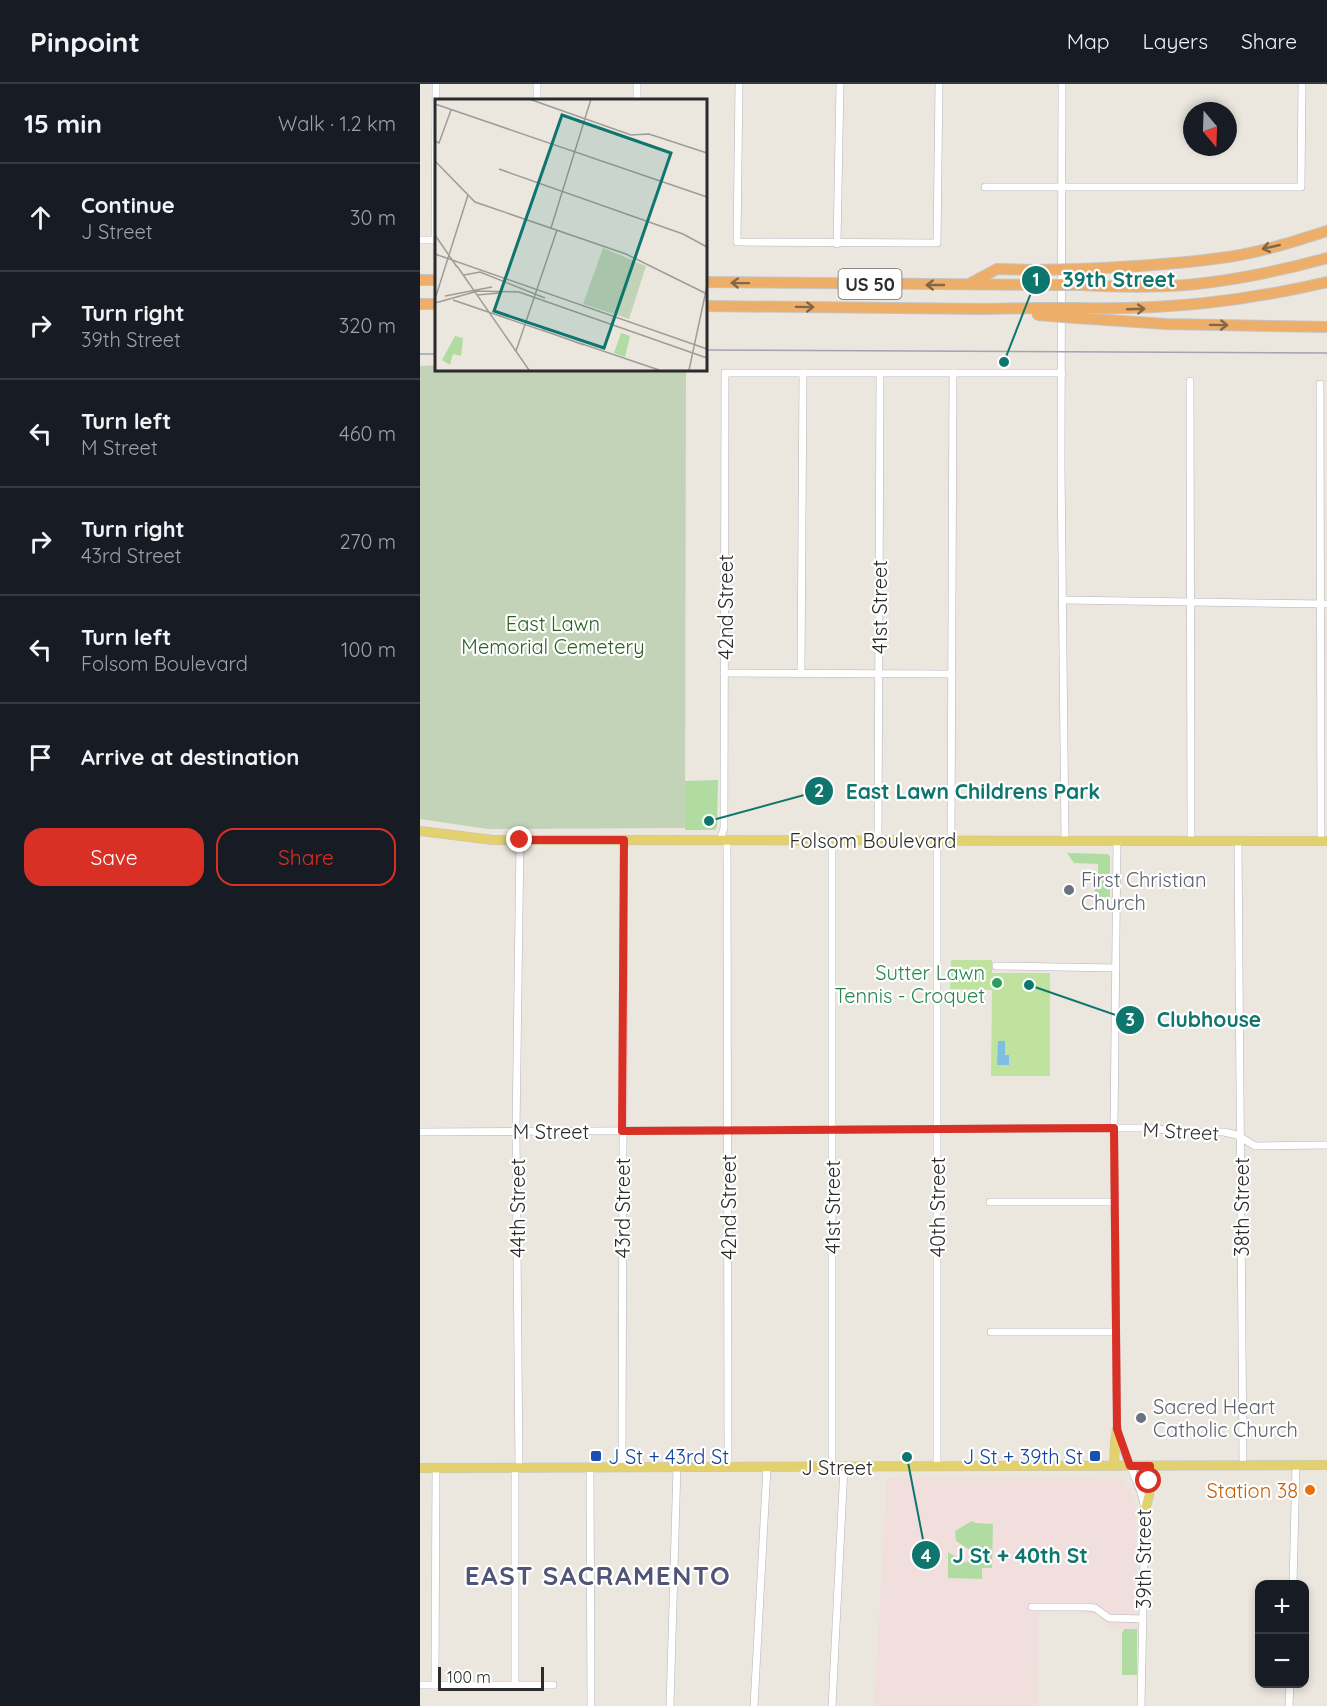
<!DOCTYPE html>
<html lang="en">
<head>
<meta charset="utf-8">
<style>
  :root { --surface:#171b24; --page:#242831; --text:#f1f3f6; --muted:#9ea1a6; --line:#363941; --accent:#d93025 }
  body { margin:0; font-family:Quicksand,sans-serif; background:var(--page); color:var(--text) }
  .controls { position:absolute; right:18px; bottom:18px; display:grid; overflow:hidden; border-radius:12px; box-shadow:0 3px 9px #0003 }
  .controls button { width:54px; height:54px; display:grid; place-items:center; padding:0; border:0; border-bottom:2px solid var(--line); background:var(--surface); color:var(--text); font:30px sans-serif }
  .compass { position:absolute; left:763px; top:18px; width:54px; height:54px; border-radius:50%; background:var(--surface); box-shadow:0 3px 9px #0003; rotate:161deg }
  .scale { position:absolute; left:18px; bottom:15px; width:106px; box-sizing:border-box; padding-left:6px; border:3px solid #2b2b2b; border-top:0; font-size:16px; line-height:21px; white-space:nowrap; color:#2b2b2b; -webkit-text-stroke:4px #fff; paint-order:stroke }
  .stop { position:absolute; width:18px; height:18px; margin:-14px; border:4px solid #d93025; border-radius:50%; background:#fff }
  .stop.end { background:#d93025; border-color:#fff; box-shadow:0 2px 6px #0008 }
  .list { margin:0; padding:0; list-style:none }
  h2 { display:flex; justify-content:space-between; align-items:center; height:78px; margin:0; padding:0 24px; font-size:26px }
  h2 small { font-size:20px; font-weight:400; color:var(--muted) }
  .list li { display:grid; grid-template-columns:39px 1fr auto; gap:18px; align-items:center; box-sizing:border-box; height:108px; padding:0 24px; border-top:2px solid var(--line) }
  .list b { display:block; font-size:22px; white-space:nowrap }
  .list p { margin:0; font-size:20px; white-space:nowrap; color:var(--muted) }
  .list em { font-size:20px; font-style:normal; color:var(--muted) }
  .actions { display:flex; gap:12px; padding:18px 24px }
  .actions a { flex:1; padding:14px 0; border:2px solid var(--accent); border-radius:18px; text-align:center; font-size:21px; color:var(--accent) }
  .actions .main { background:var(--accent); color:#fff }
  .icon { flex:none; width:33px; height:33px; fill:none; stroke:currentColor; stroke-width:2; stroke-linecap:round; stroke-linejoin:round }
  .map { position:relative; flex:none; width:907px; height:1622px; overflow:hidden }
  header { display:flex; align-items:center; gap:36px; box-sizing:border-box; height:84px; padding:0 30px; background:var(--surface); border-bottom:2px solid var(--line) }
  header strong { font-size:28px }
  nav { display:flex; gap:33px; margin-inline-start:auto; font-size:21px }
  main { display:flex }
  aside { flex:1; background:var(--surface) }
  .map>svg:first-child { display:block }
  .medical { fill:#f1dfde }
  .green { fill:#b0dca2 }
  .cemetery { fill:#c3d3b8 }
  .pitch { fill:#bfe29f }
  .water { fill:#7ebee2 }
  .lines { fill:none; stroke-linecap:round; stroke-linejoin:round }
  .minor-casing { stroke:#b3b4bd; stroke-width:8 }
  .major-casing { stroke:#c4c4c4; stroke-width:10 }
  .highway-casing { stroke:#c4c4c4; stroke-width:12 }
  .minor { stroke:#fff; stroke-width:7 }
  .major { stroke:#e2d16e; stroke-width:9 }
  .highway { stroke:#edae69; stroke-width:10 }
  .tram { stroke:#a2a3b3; stroke-width:1.5 }
  .highway-bridge-casing { stroke:#c4c4c4; stroke-width:12; stroke-linecap:butt }
  .highway-bridge { stroke:#edae69; stroke-width:10 }
  .oneway { stroke:#826647 }
  .route { stroke:#d93025; stroke-width:8 }
  .worship-dot { fill:#6b7280; stroke:#fff; stroke-width:2 }
  .leisure-dot { fill:#2e9e5b; stroke:#fff; stroke-width:2 }
  .transit-dot { fill:#1a4fb4; stroke:#fff; stroke-width:2 }
  .food-dot { fill:#e8710a; stroke:#fff; stroke-width:2 }
  .labels { text-anchor:middle; dominant-baseline:central; stroke-width:4.5; stroke-linejoin:round; paint-order:stroke }
  .shield { fill:#fff; stroke:#6b6b6b; stroke-width:1.5 }
  .shield-label { font-size:18px; font-weight:bold; fill:#2b2b2b }
  .street-label { font-size:20px; fill:#2b2b2b; stroke:#fff }
  .park-label { font-size:20px; fill:#2a6123; stroke:#fff }
  .worship-label { font-size:20px; fill:#5b616d; stroke:#fff; text-anchor:start }
  .leisure-label { font-size:20px; fill:#27864d; stroke:#fff; text-anchor:end }
  .transit-label { font-size:20px; fill:#164399; stroke:#fff; text-anchor:start }
  .food-label { font-size:20px; fill:#c56008; stroke:#fff; text-anchor:end }
  .district-label { font-size:26px; font-weight:bold; letter-spacing:1.5px; fill:#505477; stroke:#fff }
  .inset-road { fill:none; stroke:#9e9c97; stroke-width:1.5 }
  .view { fill:#0f766e; fill-opacity:0.15; stroke:#0f766e; stroke-width:3 }
  .inset-edge { fill:none; stroke:#2b2b2b; stroke-width:3 }
  .leader { fill:none; stroke:#0f766e; stroke-width:2 }
  .callout-dot { fill:#0f766e; stroke:#fff; stroke-width:2 }
  .mark-label { font-size:18px; text-anchor:middle; font-weight:bold; fill:#fff }
  .callout-label { font-size:21px; text-anchor:middle; font-weight:bold; fill:#0f766e; stroke:#fff; stroke-width:4.5; stroke-linejoin:round; paint-order:stroke }
</style>
</head>
<body>
<header>
<strong>Pinpoint</strong>
<nav><a>Map</a><a>Layers</a><a>Share</a></nav>
</header>
<main>
<aside>
<h2>15 min<small>Walk · 1.2 km</small></h2>
<ul class="list">
<li><svg class="icon" aria-label="ahead" viewBox="0 0 24 24"><path d="M12 20V5M6 11l6-6 6 6"/></svg><div><b>Continue</b><p>J Street</p></div><em>30 m</em></li>
<li><svg class="icon" aria-label="right" viewBox="0 0 24 24"><path d="M7 20v-9h11M14 6l5 5-5 5"/></svg><div><b>Turn right</b><p>39th Street</p></div><em>320 m</em></li>
<li><svg class="icon" aria-label="left" viewBox="0 0 24 24"><path d="M17 20v-9H6M10 6l-5 5 5 5"/></svg><div><b>Turn left</b><p>M Street</p></div><em>460 m</em></li>
<li><svg class="icon" aria-label="right" viewBox="0 0 24 24"><path d="M7 20v-9h11M14 6l5 5-5 5"/></svg><div><b>Turn right</b><p>43rd Street</p></div><em>270 m</em></li>
<li><svg class="icon" aria-label="left" viewBox="0 0 24 24"><path d="M17 20v-9H6M10 6l-5 5 5 5"/></svg><div><b>Turn left</b><p>Folsom Boulevard</p></div><em>100 m</em></li>
<li><svg class="icon" aria-label="arrive" viewBox="0 0 24 24"><path d="M6 21V4h12l-3 4 3 4H6"/></svg><div><b>Arrive at destination</b></div></li>
</ul>
<div class="actions"><a class="main">Save</a><a>Share</a></div>
</aside>
<div class="map">
<svg width="907" height="1622" viewBox="0 0 907 1622">
  <rect width="100%" height="100%" fill="#ebe7df"/>
  <!-- medical -->
  <polygon class="medical" points="467,1394 705,1395 716,1422 718,1545 692,1545 677,1530 619,1529 618,1622 454,1622"/>
  <!-- green -->
  <g class="green">
    <polygon points="298,696 297,743 295,746 265,746 265,697"/>
    <polygon points="647,769 688,770 690,773 690,813 676,813 673,800 678,799 678,780 654,779"/>
    <polygon points="552,1437 556,1439 573,1440 572,1484 562,1484 562,1495 528,1494 528,1468 546,1479 553,1468 536,1457 535,1447"/>
    <polygon points="704,1545 717,1545 717,1591 702,1591 702,1550"/>
  </g>
  <!-- cemetery -->
  <polygon class="cemetery" points="16,281 16,285 266,285 265,744 68,745 0,735 0,282"/>
  <!-- pitch -->
  <polygon class="pitch" points="531,876 572,876 572,889 630,889 630,992 571,992 572,906 530,905"/>
  <!-- water -->
  <polygon class="water" points="578,957 585,957 585,971 589,971 589,981 577,981"/>
  <g class="lines">
    <defs>
      <g id="minor">
        <polyline points="319,0 317,158 517,159 519,0"/>
        <polyline points="642,0 641,382 645,757"/>
        <polyline points="117,16 117,0"/>
        <polyline points="217,16 217,0"/>
        <polyline points="565,103 881,103 882,0"/>
        <polyline points="0,156 15,156 16,0"/>
        <polyline points="417,160 420,0"/>
        <polyline points="770,297 771,757"/>
        <polyline points="900,300 901,757"/>
        <polyline points="643,516 907,520"/>
        <polyline points="304,589 532,590"/>
        <polyline points="381,589 383,289"/>
        <polyline points="300,756 304,744 305,289 642,289"/>
        <polyline points="307,756 308,1383"/>
        <polyline points="517,756 517,1382"/>
        <polyline points="531,756 533,289"/>
        <polyline points="458,757 460,290"/>
        <path d="M 697,757 L 694,1044 L 697,1345 C 702,1373 721,1397 725,1426 L 721,1622"/>
        <polyline points="818,757 823,1381"/>
        <polyline points="576,882 696,884"/>
        <polyline points="0,1048 694,1044 729,1044 760,1048 804,1048 817,1051 835,1062 907,1061"/>
        <polyline points="570,1118 695,1118"/>
        <polyline points="571,1248 696,1248"/>
        <polyline points="202,1383 204,756"/>
        <polyline points="412,1383 412,756"/>
        <polyline points="99,1384 96,1048 100,756"/>
        <polyline points="170,1384 171,1622"/>
        <polyline points="873,1500 876,1381"/>
        <polyline points="612,1523 666,1523 675,1524 689,1534 723,1535"/>
        <polyline points="0,1601 133,1601"/>
        <polyline points="15,1601 16,1384"/>
        <polyline points="95,1601 95,1384"/>
        <polyline points="250,1622 257,1383"/>
        <polyline points="334,1622 347,1383"/>
        <polyline points="412,1622 424,1383"/>
        <polyline points="869,1622 870,1600"/>
      </g>
      <g id="major">
        <polyline points="0,747 73,756 907,757"/>
        <polyline points="694,1382 695,1358 697,1345"/>
        <polyline points="0,1384 907,1381"/>
        <polyline points="725,1426 729,1412 730,1382"/>
      </g>
      <g id="highway">
        <path d="M 660,185 C 709,183 759,180 808,173 C 842,168 875,157 907,147"/>
        <polyline points="0,196 16,196"/>
        <polyline points="285,198 616,201"/>
        <polyline points="549,200 577,185 614,186"/>
        <path d="M 660,201 C 698,203 738,204 776,200 C 820,195 864,186 907,174"/>
        <polyline points="0,220 16,220"/>
        <polyline points="285,222 564,225 617,224"/>
        <path d="M 658,224 C 745,226 822,218 907,198"/>
        <polyline points="657,234 746,240 907,243"/>
      </g>
    </defs>
    <!-- minor casing -->
    <use href="#minor" class="minor-casing"/>
    <!-- major casing -->
    <use href="#major" class="major-casing"/>
    <!-- highway casing -->
    <use href="#highway" class="highway-casing"/>
    <!-- minor -->
    <use href="#minor" class="minor"/>
    <!-- major -->
    <use href="#major" class="major"/>
    <!-- highway -->
    <use href="#highway" class="highway"/>
    <!-- tram -->
    <g class="tram">
      <polyline points="285,266 907,269"/>
      <polyline points="0,270 16,270"/>
    </g>
    <defs>
      <g id="highway-bridge">
        <polyline points="614,186 660,185"/>
        <polyline points="616,201 660,201"/>
        <polyline points="617,224 658,224"/>
        <polyline points="617,231 657,234"/>
      </g>
    </defs>
    <!-- highway-bridge casing -->
    <use href="#highway-bridge" class="highway-bridge-casing"/>
    <!-- highway-bridge -->
    <use href="#highway-bridge" class="highway-bridge"/>
  </g>
  <!-- one-way arrows -->
  <defs><path id="oneway-shaft" d="M-6 0H5M1.5-3L5.5 0L1.5 3" fill="none" stroke-width="1.6" stroke-linecap="round" stroke-linejoin="round" transform="scale(1.5)"/></defs>
  <g class="oneway">
    <use href="#oneway-shaft" transform="translate(851 163) rotate(167)"/>
    <use href="#oneway-shaft" transform="translate(320 199) rotate(-179)"/>
    <use href="#oneway-shaft" transform="translate(515 201) rotate(-180)"/>
    <use href="#oneway-shaft" transform="translate(385 223) rotate(1)"/>
    <use href="#oneway-shaft" transform="translate(716 225) rotate(-2)"/>
    <use href="#oneway-shaft" transform="translate(799 241) rotate(1)"/>
  </g>
  <g class="lines">
    <!-- route -->
    <polyline class="route" points="100,756 204,756 202,1047 694,1044 697,1345 710,1382 730,1382 729,1397"/>
  </g>
  <!-- markers -->
  <g class="worship-dot">
    <circle cx="649" cy="806" r="6"/>
    <circle cx="721" cy="1334" r="6"/>
  </g>
  <circle class="leisure-dot" cx="577" cy="899" r="6"/>
  <g class="transit-dot">
    <rect x="170" y="1366" width="12" height="12" rx="3"/>
    <rect x="669" y="1366" width="12" height="12" rx="3"/>
  </g>
  <circle class="food-dot" cx="890" cy="1406" r="6"/>
  <g class="labels">
    <!-- shield labels -->
    <rect class="shield" x="418.5" y="185" width="63" height="30" rx="4.5"/>
    <g class="shield-label">
      <text x="450" y="200">US 50</text>
    </g>
    <!-- street labels -->
    <g class="street-label">
      <text transform="translate(305 523) rotate(-90)">42nd Street</text>
      <text transform="translate(459 523) rotate(-90)">41st Street</text>
      <text x="453" y="756">Folsom Boulevard</text>
      <text x="131" y="1047">M Street</text>
      <text transform="translate(761 1047) rotate(3)">M Street</text>
      <text transform="translate(308 1123) rotate(-90)">42nd Street</text>
      <text transform="translate(412 1123) rotate(-90)">41st Street</text>
      <text transform="translate(517 1123) rotate(-90)">40th Street</text>
      <text transform="translate(821 1123) rotate(-90)">38th Street</text>
      <text transform="translate(97 1124) rotate(-90)">44th Street</text>
      <text transform="translate(202 1124) rotate(-90)">43rd Street</text>
      <text x="417" y="1383">J Street</text>
      <text transform="translate(723 1475) rotate(-90)">39th Street</text>
    </g>
    <!-- park labels -->
    <g class="park-label">
      <text x="133" y="539">East Lawn<tspan x="133" dy="23">Memorial Cemetery</tspan></text>
    </g>
    <!-- worship labels -->
    <g class="worship-label">
      <text x="661" y="795">First Christian<tspan x="661" dy="23">Church</tspan></text>
      <text x="733" y="1322">Sacred Heart<tspan x="733" dy="23">Catholic Church</tspan></text>
    </g>
    <!-- leisure labels -->
    <g class="leisure-label">
      <text x="565" y="888">Sutter Lawn<tspan x="565" dy="23">Tennis - Croquet</tspan></text>
    </g>
    <!-- transit labels -->
    <g class="transit-label">
      <text x="188" y="1372">J St + 43rd St</text>
      <text x="663" y="1372" text-anchor="end">J St + 39th St</text>
    </g>
    <!-- food labels -->
    <g class="food-label">
      <text x="878" y="1406">Station 38</text>
    </g>
    <!-- district labels -->
    <g class="district-label">
      <text x="178" y="1491">EAST SACRAMENTO</text>
    </g>
  </g>
  <!-- overview -->
  <g transform="translate(15 15)">
    <rect width="272" height="272" fill="#ebe7df"/>
    <path d="M 186,234 L 195,237 L 190,258 L 179,254 ZM 20,237 L 28,239 L 26,257 L 18,255 L 15,266 L 7,261 Z" fill="#b0dca2"/>
    <path d="M 168,149 L 211,167 L 194,220 L 148,205 Z" fill="#c3d3b8"/>
    <path class="inset-road" d="M 94,0 L 196,36 L 214,35 L 272,54M 0,5 L 272,98M 0,42 L 4,44 L 16,11M 0,62 L 40,103 L 191,155 L 272,195M 64,70 L 248,135 L 272,148M 116,129 L 156,0M 0,136 L 22,168M 0,155 L 272,250M 22,167 L 94,271M 29,176 L 45,173 L 110,199M 42,196 L 64,194M 1,197 L 33,96M 10,197 L 57,188M 18,201 L 224,271M 0,204 L 43,192 L 84,193 L 272,259M 107,231 L 149,246M 81,252 L 122,131M 254,271 L 272,187"/>
    <path class="view" d="M 127,16 L 236,54 L 169,249 L 59,212 Z"/>
    <rect width="272" height="272" class="inset-edge"/>
  </g>
  <!-- callouts -->
  <path class="leader" d="M584 278L616 196M289 737L399 707M609 901L710 936M487 1373L506 1471"/>
  <g class="callout-dot">
    <circle cx="584" cy="278" r="6"/>
    <circle cx="289" cy="737" r="6"/>
    <circle cx="609" cy="901" r="6"/>
    <circle cx="487" cy="1373" r="6"/>
    <circle cx="616" cy="196" r="15"/>
    <circle cx="399" cy="707" r="15"/>
    <circle cx="710" cy="936" r="15"/>
    <circle cx="506" cy="1471" r="15"/>
  </g>
  <g class="mark-label">
    <text x="616" y="202">1</text>
    <text x="399" y="713">2</text>
    <text x="710" y="942">3</text>
    <text x="506" y="1478">4</text>
  </g>
  <g class="callout-label">
    <text x="699" y="203">39th Street</text>
    <text x="553" y="715">East Lawn Childrens Park</text>
    <text x="789" y="943">Clubhouse</text>
    <text x="600" y="1479">J St + 40th St</text>
  </g>
</svg>
<div class="controls">
<button>+</button>
<button>−</button>
</div>
<svg class="compass" viewBox="-18 -18 36 36"><path d="M0-13l5 13h-10z" fill="#e53935"/><path d="M0 13l5-13h-10z" fill="#9ea1a6"/></svg>
<div class="scale">100 m</div>
<div class="stop" style="left:729px;top:1397px"></div>
<div class="stop end" style="left:100px;top:756px"></div>
</div>
</main>
</body>
</html>
